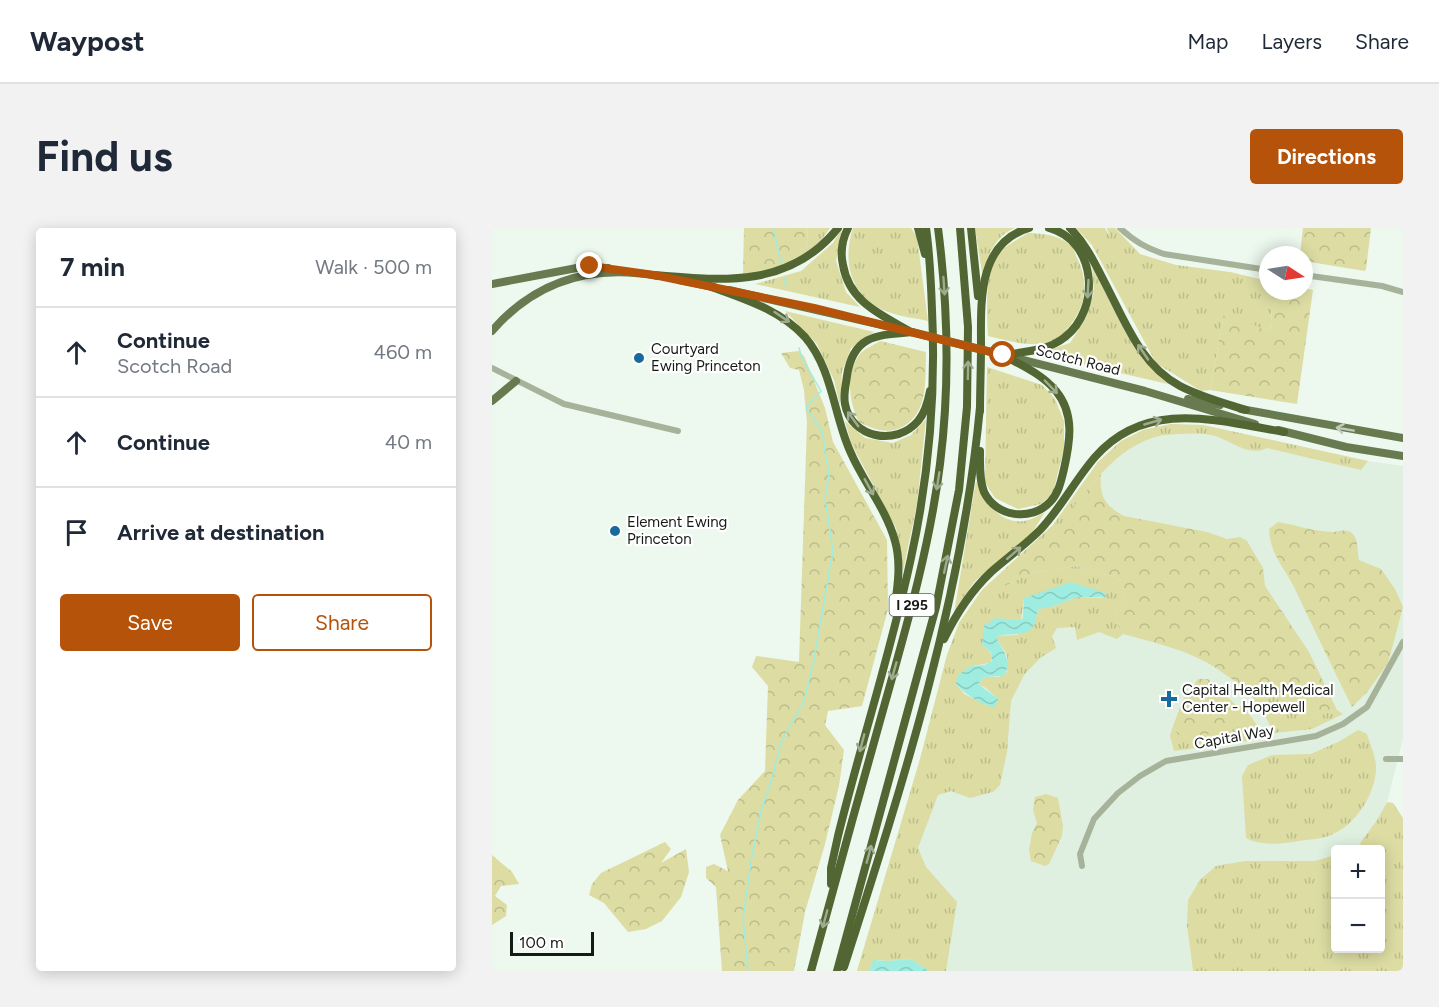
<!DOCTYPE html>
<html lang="en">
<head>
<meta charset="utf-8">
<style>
  :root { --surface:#fff; --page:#f2f2f3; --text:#1f2937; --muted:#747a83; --line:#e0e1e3; --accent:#b45309 }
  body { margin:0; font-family:Figtree,sans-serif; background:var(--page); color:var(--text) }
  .controls { position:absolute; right:18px; bottom:18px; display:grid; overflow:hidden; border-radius:6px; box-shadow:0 3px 15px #0003 }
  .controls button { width:54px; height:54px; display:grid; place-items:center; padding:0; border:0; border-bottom:2px solid var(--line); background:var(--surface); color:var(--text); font:30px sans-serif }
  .compass { position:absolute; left:767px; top:18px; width:54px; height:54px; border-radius:50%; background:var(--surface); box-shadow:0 3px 15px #0003; rotate:102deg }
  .scale { position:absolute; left:18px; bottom:15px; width:84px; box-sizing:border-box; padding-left:6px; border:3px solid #161a16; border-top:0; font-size:16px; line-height:21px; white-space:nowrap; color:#161a16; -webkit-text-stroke:4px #fff; paint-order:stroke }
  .stop { position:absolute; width:18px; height:18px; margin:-14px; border:4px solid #b45309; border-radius:50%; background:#fff }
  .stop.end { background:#b45309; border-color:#fff; box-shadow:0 2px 6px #0008 }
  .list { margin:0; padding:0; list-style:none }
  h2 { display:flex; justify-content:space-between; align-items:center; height:78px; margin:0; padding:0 24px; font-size:26px }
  h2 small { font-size:20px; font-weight:400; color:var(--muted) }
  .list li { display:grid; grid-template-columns:39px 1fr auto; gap:18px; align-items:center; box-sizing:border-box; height:90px; padding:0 24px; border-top:2px solid var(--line) }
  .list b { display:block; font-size:22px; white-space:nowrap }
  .list p { margin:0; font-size:20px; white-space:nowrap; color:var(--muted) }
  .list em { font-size:20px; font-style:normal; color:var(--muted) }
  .actions { display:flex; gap:12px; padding:18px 24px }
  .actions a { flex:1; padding:14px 0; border:2px solid var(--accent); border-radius:6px; text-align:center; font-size:21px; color:var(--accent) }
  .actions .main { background:var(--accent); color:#fff }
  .icon { flex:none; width:33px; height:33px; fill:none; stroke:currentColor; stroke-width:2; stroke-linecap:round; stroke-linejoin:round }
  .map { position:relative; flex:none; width:911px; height:743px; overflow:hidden; border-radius:6px }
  header { display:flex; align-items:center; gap:36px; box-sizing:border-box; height:84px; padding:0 30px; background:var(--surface); border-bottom:2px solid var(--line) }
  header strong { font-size:28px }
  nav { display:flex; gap:33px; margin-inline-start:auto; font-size:21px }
  .intro { display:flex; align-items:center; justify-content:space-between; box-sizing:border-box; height:144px; padding:0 36px }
  h1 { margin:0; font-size:42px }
  .button { padding:15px 27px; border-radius:6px; background:var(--accent); color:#fff; font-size:21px; font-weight:700 }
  main { display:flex; gap:36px; padding:0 36px }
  aside { flex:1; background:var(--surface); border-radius:6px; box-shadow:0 3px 15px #0003 }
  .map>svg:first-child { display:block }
  .built { fill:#dff0e0 }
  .grass { fill:url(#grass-tufts); fill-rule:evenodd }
  .forest { fill:url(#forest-crowns) }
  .water { fill:url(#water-waves) }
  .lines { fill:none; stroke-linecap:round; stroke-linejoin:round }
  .stream { stroke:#9fede1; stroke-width:1.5 }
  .minor { stroke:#a7b29a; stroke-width:6 }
  .major { stroke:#687a4f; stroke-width:8 }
  .highway { stroke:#516633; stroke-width:8 }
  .major-bridge { stroke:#687a4f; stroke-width:8 }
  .oneway { stroke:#9fab8f }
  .oneway2 { stroke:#c3cab9 }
  .route { stroke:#b45309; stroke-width:8 }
  .poi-dot { fill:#196a9c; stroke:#fff; stroke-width:2 }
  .labels { text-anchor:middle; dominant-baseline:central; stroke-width:4.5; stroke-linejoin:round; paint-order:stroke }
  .shield { fill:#fff; stroke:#5c5f5c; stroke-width:1.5 }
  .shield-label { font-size:14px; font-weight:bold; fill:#161a16 }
  .poi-label { font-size:15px; fill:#161a16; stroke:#fff; text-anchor:start }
  .street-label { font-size:15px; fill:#161a16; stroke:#fff }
</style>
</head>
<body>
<header>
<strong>Waypost</strong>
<nav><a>Map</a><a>Layers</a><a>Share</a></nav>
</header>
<div class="intro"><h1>Find us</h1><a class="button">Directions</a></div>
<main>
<aside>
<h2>7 min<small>Walk · 500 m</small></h2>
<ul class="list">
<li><svg class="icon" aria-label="ahead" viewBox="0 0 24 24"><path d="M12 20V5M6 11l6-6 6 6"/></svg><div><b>Continue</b><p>Scotch Road</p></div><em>460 m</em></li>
<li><svg class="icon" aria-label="ahead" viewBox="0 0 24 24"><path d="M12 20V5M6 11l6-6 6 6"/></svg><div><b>Continue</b></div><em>40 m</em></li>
<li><svg class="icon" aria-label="arrive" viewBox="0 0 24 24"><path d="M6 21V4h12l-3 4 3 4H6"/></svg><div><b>Arrive at destination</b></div></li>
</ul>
<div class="actions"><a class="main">Save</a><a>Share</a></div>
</aside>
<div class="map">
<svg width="911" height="743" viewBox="0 0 911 743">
  <defs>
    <pattern id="grass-tufts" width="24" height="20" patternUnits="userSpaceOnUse" patternTransform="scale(1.5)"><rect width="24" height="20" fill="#dcdca3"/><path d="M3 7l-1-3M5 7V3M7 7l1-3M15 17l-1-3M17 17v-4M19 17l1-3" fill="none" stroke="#bcbc8c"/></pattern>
    <pattern id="forest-crowns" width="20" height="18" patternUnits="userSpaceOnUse" patternTransform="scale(1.5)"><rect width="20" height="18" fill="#dcdca3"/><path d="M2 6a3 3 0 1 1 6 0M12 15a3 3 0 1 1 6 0" fill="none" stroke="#bcbc8c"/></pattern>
    <pattern id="water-waves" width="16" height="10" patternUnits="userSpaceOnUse" patternTransform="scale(1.5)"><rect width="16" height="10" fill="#9fede1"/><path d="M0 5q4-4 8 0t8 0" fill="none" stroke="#88cbc0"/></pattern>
  </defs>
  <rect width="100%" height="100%" fill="#edf8ee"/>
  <!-- built -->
  <polygon class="built" points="679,196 711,197 876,233 911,238 911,511 895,574 885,592 868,615 870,621 844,622 843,627 822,633 789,634 695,698 701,743 365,743 428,531 455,427 467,395 490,362 561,297 606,234 629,213 651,202"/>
  <!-- grass -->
  <g class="grass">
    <polygon points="316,0 338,0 328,14 314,24"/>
    <polygon points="350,0 344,33 354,64 368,79 263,56 309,43 341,15"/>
    <path d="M 361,0 L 419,0 L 425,9 L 436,93 C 424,90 410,89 399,85 C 360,72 349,36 361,0 Z"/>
    <path d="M 483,0 L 523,0 C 503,8 497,26 490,45 Z"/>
    <polygon points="584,0 613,0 617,8 615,0 623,0 648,26 684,37 738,44 776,53 776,63 791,63 780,82 778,104 732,86 718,162 709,163 664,135 600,17"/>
    <path d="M 536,5 C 552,6 566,6 579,18 C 582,21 583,26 585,30 C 598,55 593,82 574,102 C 571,106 568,110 564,112 C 543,121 516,113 496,108 C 495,84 491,38 511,21 C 519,15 528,10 536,5 Z"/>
    <path d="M 600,36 C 621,78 638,126 676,156 L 545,126 L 578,115 L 594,90 L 602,64 Z"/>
    <polygon points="293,83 382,104 359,120 350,144 348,177 342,152 325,116"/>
    <polygon points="495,139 550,157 563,171 572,193 572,220 561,265 549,276 526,281 503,270 493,254"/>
    <polygon points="434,191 425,276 411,343 404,300 359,215 353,193 373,210 401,215 419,207"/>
    <path d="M 679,196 L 711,197 L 876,233 L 869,242 L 775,220 C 756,230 736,210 719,207 C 705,204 687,206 673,207 C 669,207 664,209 660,210 C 616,225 594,267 566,301 C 549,322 527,341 508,360 L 540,345 L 583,338 L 624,349 L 634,363 C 630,385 615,381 631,406 L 625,411 L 607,404 L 585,412 L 583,399 L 565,400 L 560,408 L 564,420 L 548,430 L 532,447 L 519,473 L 515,524 L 508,557 L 501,564 L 478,570 L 459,563 L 446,567 L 426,620 L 434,639 L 465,674 L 454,743 L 437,743 L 419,731 L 395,733 L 385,732 L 378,740 L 378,743 L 365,743 L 428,531 L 455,427 L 467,395 L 490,362 L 561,297 L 606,234 L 629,213 L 651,202 ZM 578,356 L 612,370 L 585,369 L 562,378 L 547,381 L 539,401 L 525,407 L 506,408 L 505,411 L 515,427 L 515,444 L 507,449 L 492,449 L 486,456 L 494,460 L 505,470 L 504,476 L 496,478 L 472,466 L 464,456 L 479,438 L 498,435 C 503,427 496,422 490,416 L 509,391 L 529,392 L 532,370 Z"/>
    <path d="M 484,253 C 494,272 506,296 531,293 C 538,293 547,287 553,284 L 540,305 L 482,354 L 462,385 Z"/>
    <polygon points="755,462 760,465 774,462 826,488 845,482 851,486 820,501 782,505 771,484"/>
    <polygon points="743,476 752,479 767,500 764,512 682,523 678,508 681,498 685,506 743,479"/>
    <path d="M 866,502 L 875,506 C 878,516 883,527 884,537 C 885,563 866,594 843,605 C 834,611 818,611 807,613 C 791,616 768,618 754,610 L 750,548 L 756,537 L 780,527 L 819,526 L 848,513 Z"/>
    <polygon points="895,574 901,575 911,590 911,743 701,743 695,698 696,672 708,652 724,638 753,633 822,633 843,627 844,720 888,720 888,622 870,621 868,615 885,592"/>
  </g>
  <!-- forest -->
  <g class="forest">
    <polygon points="252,0 316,0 314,24 290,39 251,47"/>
    <polygon points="811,0 879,0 874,41 873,43 812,33 812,27 808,27"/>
    <polygon points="812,60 821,62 805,176 718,162 732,85 778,104 780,82 791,63 812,63"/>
    <path d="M 388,113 L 434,124 C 433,150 437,183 412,198 C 396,207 383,202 367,194 C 357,174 353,146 368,126 C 372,121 382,117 388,113 Z"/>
    <polygon points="307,123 312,128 333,180 341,214 395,312 396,381 370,478 336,483 333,497 352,522 347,558 333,616 313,684 302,743 230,743 224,659 214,650 214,639 222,636 236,643 228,607 246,572 273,543 276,458 260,439 264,428 307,434 315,195 312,162 307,142 298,140 289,125"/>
    <path d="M 609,246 C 607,268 613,278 632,288 L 715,304 L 735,311 L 748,309 L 755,313 L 771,340 L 773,358 L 817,424 L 845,482 L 826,488 L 774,462 L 760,465 C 742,454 727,440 708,431 C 683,419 657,413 631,406 C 615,381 630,385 634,363 L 624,349 L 583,338 L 540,345 L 506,361 L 565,302 L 585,274 Z"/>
    <path d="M 786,294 C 804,297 823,304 842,304 C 849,303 854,301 860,305 C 867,311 865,324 867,332 L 889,341 L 903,361 L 911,379 L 896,435 L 876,463 L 860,479 C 840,439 821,399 802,359 C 791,337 778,326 777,301 Z"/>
    <polygon points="706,451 716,451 743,476 743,479 732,499 712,508 695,511 685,506 681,498 691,472"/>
    <polygon points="554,566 566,570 571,598 570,608 557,636 553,638 539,633 537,622 540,605 545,595 541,582 543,569"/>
    <polygon points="173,614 179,621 169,635 194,621 197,644 189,669 170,693 154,701 136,704 112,675 97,667 100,656 109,645"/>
    <polygon points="0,627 20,644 27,656 9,658 3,668 15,677 14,688 0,697"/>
  </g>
  <!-- water -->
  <g class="water">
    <path d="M 579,354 L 613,365 L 614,369 L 585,369 L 562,378 L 547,381 C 544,386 545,390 543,395 C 536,411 519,404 506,408 L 505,411 C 512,424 520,433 512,448 L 492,449 L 486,456 L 505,470 L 506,473 L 502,479 C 490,478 472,465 464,456 L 466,447 L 479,438 L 493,437 L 500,433 L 499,425 L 490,416 L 492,398 L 504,390 L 529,392 L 531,390 L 532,370 Z"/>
    <polygon points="419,731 437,743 378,743 379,736 382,732 395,733"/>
  </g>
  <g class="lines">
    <!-- stream -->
    <g class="stream">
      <polyline points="281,0 289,35"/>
      <polyline points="292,50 294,59"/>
      <polyline points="256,743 251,689 260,627 269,583 280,551 289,514 312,473 321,436 341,323 333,270 337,247 330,204 314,180 329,163 310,130 307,120"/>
    </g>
    <!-- minor -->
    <g class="minor">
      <path d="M 628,0 C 642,13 654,20 672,26 L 776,42"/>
      <polyline points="812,47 890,58 911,64"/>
      <polyline points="0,140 72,176 186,203"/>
      <polyline points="894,531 911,531"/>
      <polyline points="590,638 588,626 602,591 626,565 648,548 674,533 824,508 851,496 875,479 911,414"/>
    </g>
    <!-- major -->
    <g class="major">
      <polyline points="187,52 222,59"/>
      <polyline points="0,56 90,39 116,40"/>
      <polyline points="237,62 412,102"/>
      <path d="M 0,103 C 44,52 101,36 166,48"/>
      <polyline points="520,129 653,163 763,196"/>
      <polyline points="696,171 728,177"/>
      <polyline points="0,173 24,153"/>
      <polyline points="749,181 911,210"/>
      <polyline points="786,202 854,219 911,228"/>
    </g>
    <!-- highway -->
    <g class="highway">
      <path d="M 356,0 C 350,12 348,24 351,37 C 357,74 390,87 419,104"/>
      <polyline points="426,0 433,26"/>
      <polyline points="479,0 486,68"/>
      <path d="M 578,0 C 595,17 604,38 615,59 C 634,96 650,138 688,158 C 709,169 732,175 754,182"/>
      <path d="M 162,47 C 231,53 298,60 346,0"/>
      <path d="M 217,58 C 252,71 287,81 313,109 C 341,142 341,185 358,223 C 371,254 394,280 403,313 C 409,334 406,356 403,377"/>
      <path d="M 420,104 C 385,107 361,107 355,148 C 354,157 351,166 353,176 C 359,210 404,219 426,193 C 433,185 436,174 438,163"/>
      <path d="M 511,127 C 532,124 556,123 573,109 C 609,81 605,13 557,0"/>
      <path d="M 488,183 C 488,161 489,140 489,118 C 489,75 485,15 537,0"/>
      <path d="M 488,223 C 488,236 487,251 492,264 C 504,289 539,294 558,274 C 567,265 569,253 572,241 C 578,214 583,186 564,163 C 550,146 529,137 511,127"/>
      <path d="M 452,411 C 464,386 479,363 499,344 C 515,330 533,317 548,302 C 569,280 583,252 603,229 C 655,170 726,193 792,204"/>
      <path d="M 339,656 L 339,640 L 346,608 C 369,515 399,424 419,330 C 437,248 444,166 440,82 C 439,54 438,27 434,0"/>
      <path d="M 352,739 C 411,555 470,372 488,179"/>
      <path d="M 319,743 C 343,654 368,564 393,475 C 415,397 438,317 448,236 C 458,157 456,78 446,0"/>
      <polyline points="345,743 444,379 467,262 475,179 476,99 468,0"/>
    </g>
    <!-- major-bridge -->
    <polyline class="major-bridge" points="420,104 511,127"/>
  </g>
  <!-- one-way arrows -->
  <defs><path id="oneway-shaft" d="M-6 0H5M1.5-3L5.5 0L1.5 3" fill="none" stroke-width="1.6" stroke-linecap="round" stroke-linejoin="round" transform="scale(1.5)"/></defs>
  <g class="oneway">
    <use href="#oneway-shaft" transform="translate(452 58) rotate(86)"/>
    <use href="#oneway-shaft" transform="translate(596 61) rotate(93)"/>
    <use href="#oneway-shaft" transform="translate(290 89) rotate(34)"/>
    <use href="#oneway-shaft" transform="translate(651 124) rotate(-124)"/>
    <use href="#oneway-shaft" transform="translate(476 142) rotate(-89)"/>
    <use href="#oneway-shaft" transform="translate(559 159) rotate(46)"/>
    <use href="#oneway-shaft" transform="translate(361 191) rotate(-126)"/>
    <use href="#oneway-shaft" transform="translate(661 194) rotate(-16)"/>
    <use href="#oneway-shaft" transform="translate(446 253) rotate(99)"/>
    <use href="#oneway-shaft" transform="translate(377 259) rotate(61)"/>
    <use href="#oneway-shaft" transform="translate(522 325) rotate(-41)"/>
    <use href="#oneway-shaft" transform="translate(454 336) rotate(-78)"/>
    <use href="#oneway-shaft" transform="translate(402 443) rotate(106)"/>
    <use href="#oneway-shaft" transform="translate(370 515) rotate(105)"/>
    <use href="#oneway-shaft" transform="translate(377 626) rotate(-75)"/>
    <use href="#oneway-shaft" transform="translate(333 691) rotate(105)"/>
  </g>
  <use class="oneway2" href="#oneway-shaft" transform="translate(853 201) rotate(-170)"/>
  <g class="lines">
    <!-- route -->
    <polyline class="route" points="98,38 162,47 322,80 511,127"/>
  </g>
  <!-- markers -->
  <g class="poi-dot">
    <circle cx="147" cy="130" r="6"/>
    <circle cx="123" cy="303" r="6"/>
    <path d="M674 462h6v6h6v6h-6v6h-6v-6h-6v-6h6z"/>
  </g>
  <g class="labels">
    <!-- shield labels -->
    <rect class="shield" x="397.5" y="366" width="45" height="22" rx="4.5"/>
    <g class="shield-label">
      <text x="420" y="377">I 295</text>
    </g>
    <!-- poi labels -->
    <g class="poi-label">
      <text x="159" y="121">Courtyard<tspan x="159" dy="17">Ewing Princeton</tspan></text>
      <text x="135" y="294">Element Ewing<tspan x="135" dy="17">Princeton</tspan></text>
      <text x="690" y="462">Capital Health Medical<tspan x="690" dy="17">Center - Hopewell</tspan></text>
    </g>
    <!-- street labels -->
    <g class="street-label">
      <text transform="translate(586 132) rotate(14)">Scotch Road</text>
      <text transform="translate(742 509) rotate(-10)">Capital Way</text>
    </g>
  </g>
</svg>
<div class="controls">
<button>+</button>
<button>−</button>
</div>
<svg class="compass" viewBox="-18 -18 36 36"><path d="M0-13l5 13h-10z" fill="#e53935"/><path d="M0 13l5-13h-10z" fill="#747a83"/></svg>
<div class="scale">100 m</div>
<div class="stop" style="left:511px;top:127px"></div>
<div class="stop end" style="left:98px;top:38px"></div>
</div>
</main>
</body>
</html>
